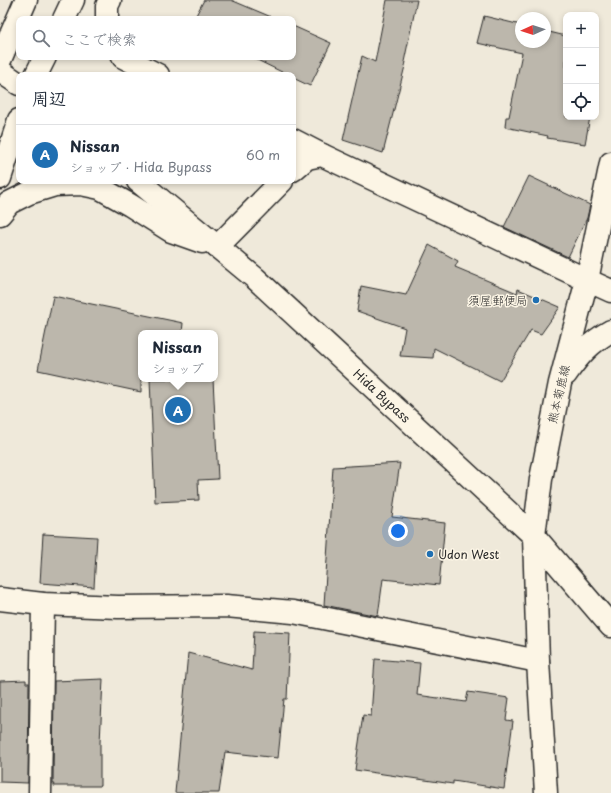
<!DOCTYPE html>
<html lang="ja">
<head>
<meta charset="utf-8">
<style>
  :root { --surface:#fff; --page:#f2f2f3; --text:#1f2937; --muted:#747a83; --line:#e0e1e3; --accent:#1f6fb2 }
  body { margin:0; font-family:"Playpen Sans","Klee One",sans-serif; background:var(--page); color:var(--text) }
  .controls { position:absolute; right:12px; top:12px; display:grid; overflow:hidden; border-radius:8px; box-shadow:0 2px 6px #0003 }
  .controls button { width:36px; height:36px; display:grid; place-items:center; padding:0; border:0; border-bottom:1px solid var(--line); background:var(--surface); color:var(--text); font:20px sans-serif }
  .compass { position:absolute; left:515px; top:12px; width:36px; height:36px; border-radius:50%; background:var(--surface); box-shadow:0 2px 6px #0003; rotate:267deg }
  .you { position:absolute; left:398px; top:531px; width:14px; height:14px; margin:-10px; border:3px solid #fff; border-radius:50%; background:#1a73e8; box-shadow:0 0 0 6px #1a73e833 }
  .badge { display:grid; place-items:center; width:26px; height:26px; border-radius:50%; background:var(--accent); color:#fff; font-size:13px; font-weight:700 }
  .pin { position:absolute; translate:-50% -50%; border:2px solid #fff; box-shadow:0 1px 4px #0006 }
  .popup { position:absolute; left:138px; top:330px; width:80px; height:52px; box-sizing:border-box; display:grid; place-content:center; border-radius:8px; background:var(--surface); filter:drop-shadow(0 1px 3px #0005); font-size:13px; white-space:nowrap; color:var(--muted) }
  .popup b { font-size:15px; color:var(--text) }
  .popup::after { content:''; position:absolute; left:50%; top:100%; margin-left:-8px; border:8px solid transparent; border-top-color:var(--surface) }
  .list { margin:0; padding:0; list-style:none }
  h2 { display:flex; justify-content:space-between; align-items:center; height:52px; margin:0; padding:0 16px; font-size:17px }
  h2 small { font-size:13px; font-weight:400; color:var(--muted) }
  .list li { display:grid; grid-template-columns:26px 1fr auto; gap:12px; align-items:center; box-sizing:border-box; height:60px; padding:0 16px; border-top:1px solid var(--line) }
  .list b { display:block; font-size:15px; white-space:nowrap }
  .list p { margin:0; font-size:13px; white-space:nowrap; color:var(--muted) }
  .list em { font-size:13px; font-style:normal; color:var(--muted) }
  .icon { flex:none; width:22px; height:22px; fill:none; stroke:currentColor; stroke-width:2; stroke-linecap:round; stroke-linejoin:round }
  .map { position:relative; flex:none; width:611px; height:793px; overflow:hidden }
  .search { position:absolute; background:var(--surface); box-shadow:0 2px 6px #0003; left:16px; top:16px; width:280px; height:44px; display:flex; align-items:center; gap:10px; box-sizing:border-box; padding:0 14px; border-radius:8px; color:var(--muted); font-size:15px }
  .panel { position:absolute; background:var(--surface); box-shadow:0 2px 6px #0003; left:16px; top:72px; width:280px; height:112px; border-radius:8px }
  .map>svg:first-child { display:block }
  .building { fill:#bcb7ac; stroke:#2b2b2b }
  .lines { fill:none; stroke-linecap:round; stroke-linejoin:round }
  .street-casing { stroke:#2b2b2b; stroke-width:25 }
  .secondary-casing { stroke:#2b2b2b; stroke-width:25 }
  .primary-casing { stroke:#2b2b2b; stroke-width:25 }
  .highway-casing { stroke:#2b2b2b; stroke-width:25 }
  .street { stroke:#fcf5e5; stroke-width:22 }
  .secondary { stroke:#fcf5e5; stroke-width:22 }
  .primary { stroke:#fcf5e5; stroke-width:22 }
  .highway { stroke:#fcf5e5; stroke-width:22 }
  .poi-dot { fill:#1f6fb2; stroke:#fcf5e5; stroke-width:1.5 }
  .labels { text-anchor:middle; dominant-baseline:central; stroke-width:3; stroke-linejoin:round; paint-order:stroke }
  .poi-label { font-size:12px; fill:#2b2b2b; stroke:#fcf5e5; text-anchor:end }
  .street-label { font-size:12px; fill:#2b2b2b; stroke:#fcf5e5 }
</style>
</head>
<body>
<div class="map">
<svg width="611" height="793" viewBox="0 0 611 793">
  <rect width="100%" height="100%" fill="#efe9da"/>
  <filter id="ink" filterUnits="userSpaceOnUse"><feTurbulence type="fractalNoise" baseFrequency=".025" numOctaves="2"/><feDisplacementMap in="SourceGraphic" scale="8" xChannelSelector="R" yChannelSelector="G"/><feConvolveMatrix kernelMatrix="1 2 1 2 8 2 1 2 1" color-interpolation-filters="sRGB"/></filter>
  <g filter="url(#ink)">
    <!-- building -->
    <g class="building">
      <polygon points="204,0 231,0 276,19 194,19"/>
      <polygon points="387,0 417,0 404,62 406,62 383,153 343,140 362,56 375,62"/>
      <polygon points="484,16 521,25 521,42 545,42 545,31 566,36 566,117 590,117 585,144 547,138 548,136 505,127 506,117 509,117 522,53 477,43"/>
      <polygon points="293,26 331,43 310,86 293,78 293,75 288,75 251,57 293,57"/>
      <polygon points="529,176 590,205 587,218 568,257 504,227"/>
      <polygon points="429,245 458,261 455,267 517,293 518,289 560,307 541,334 531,330 500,381 434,348 433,358 400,356 405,328 357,311 361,286 406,295"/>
      <polygon points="53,296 183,323 182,333 141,333 141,392 38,370"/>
      <polygon points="150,379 213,379 218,479 198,480 199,500 155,502"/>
      <polygon points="400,463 392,517 445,523 439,585 383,579 378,616 324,605 333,467"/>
      <polygon points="43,534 97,537 94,587 40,583"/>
      <polygon points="254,631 290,633 287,699 284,699 278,758 225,752 219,793 175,793 188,653 252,670"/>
      <polygon points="375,659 420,663 417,695 466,702 468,692 509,698 506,720 513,721 504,789 453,781 453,784 355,770 363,715 371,716"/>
      <polygon points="103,679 100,743 100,786 54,786 55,784 53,784 54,681"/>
      <polygon points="26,680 26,683 29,683 28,783 0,782 0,681"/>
    </g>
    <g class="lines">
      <defs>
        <g id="street">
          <polyline points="107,19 107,6 110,0"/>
          <polyline points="123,57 158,75"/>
          <polyline points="293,140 322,155"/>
          <polyline points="587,280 611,163"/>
          <polyline points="534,536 538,661 546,793"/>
          <polyline points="0,599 43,604 118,607 226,606 293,612 538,661"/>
          <polyline points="40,793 43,604"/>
        </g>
        <g id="secondary">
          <polyline points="293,170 307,158 322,155 587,280"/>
          <polyline points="217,247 282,181"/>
        </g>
        <g id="primary">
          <path d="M 566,374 C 579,355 591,342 611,331"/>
          <polyline points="534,536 541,479 560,383 587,280 611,291"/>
        </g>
        <g id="highway">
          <polyline points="64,19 73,0"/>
          <polyline points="0,60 26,0"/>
          <polyline points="0,71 19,84"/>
          <polyline points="36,75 45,57"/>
          <polyline points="0,178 19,120"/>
          <path id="s1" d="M 138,181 L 255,278 L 534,536 L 611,626"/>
          <polyline points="0,214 9,203 29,193 55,185 81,184 100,188 130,205 171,231 202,242"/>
        </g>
      </defs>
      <!-- street casing -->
      <use href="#street" class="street-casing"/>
      <!-- secondary casing -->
      <use href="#secondary" class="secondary-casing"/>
      <!-- primary casing -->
      <use href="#primary" class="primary-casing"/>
      <!-- highway casing -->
      <use href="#highway" class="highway-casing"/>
      <!-- street -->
      <use href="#street" class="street"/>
      <!-- secondary -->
      <use href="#secondary" class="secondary"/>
      <!-- primary -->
      <use href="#primary" class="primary"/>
      <!-- highway -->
      <use href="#highway" class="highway"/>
    </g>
  </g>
  <!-- markers -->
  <g class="poi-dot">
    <circle cx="536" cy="300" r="4"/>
    <circle cx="430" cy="554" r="4"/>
  </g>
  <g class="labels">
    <!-- poi labels -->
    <g class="poi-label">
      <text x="528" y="300">須屋郵便局</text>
      <text x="438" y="554" text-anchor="start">Udon West</text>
    </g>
    <!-- street labels -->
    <g class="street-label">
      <text transform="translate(558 394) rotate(-77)">熊本菊鹿線</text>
      <text stroke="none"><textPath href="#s1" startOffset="325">Hida Bypass</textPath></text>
    </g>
  </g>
</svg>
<div class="controls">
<button>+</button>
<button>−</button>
<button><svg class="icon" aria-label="locate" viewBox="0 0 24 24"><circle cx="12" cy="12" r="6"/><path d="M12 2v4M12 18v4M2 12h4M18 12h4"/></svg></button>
</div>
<svg class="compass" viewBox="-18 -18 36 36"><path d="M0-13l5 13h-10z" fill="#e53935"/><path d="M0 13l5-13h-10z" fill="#747a83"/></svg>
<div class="you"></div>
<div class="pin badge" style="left:178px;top:410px">A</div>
<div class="popup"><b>Nissan</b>ショップ</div>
<div class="search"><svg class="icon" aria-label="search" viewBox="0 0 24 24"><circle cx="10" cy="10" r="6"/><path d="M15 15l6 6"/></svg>ここで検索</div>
<section class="panel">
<h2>周辺<small></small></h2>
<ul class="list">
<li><span class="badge">A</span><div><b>Nissan</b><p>ショップ · Hida Bypass</p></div><em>60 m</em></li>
</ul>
</section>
</div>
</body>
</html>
